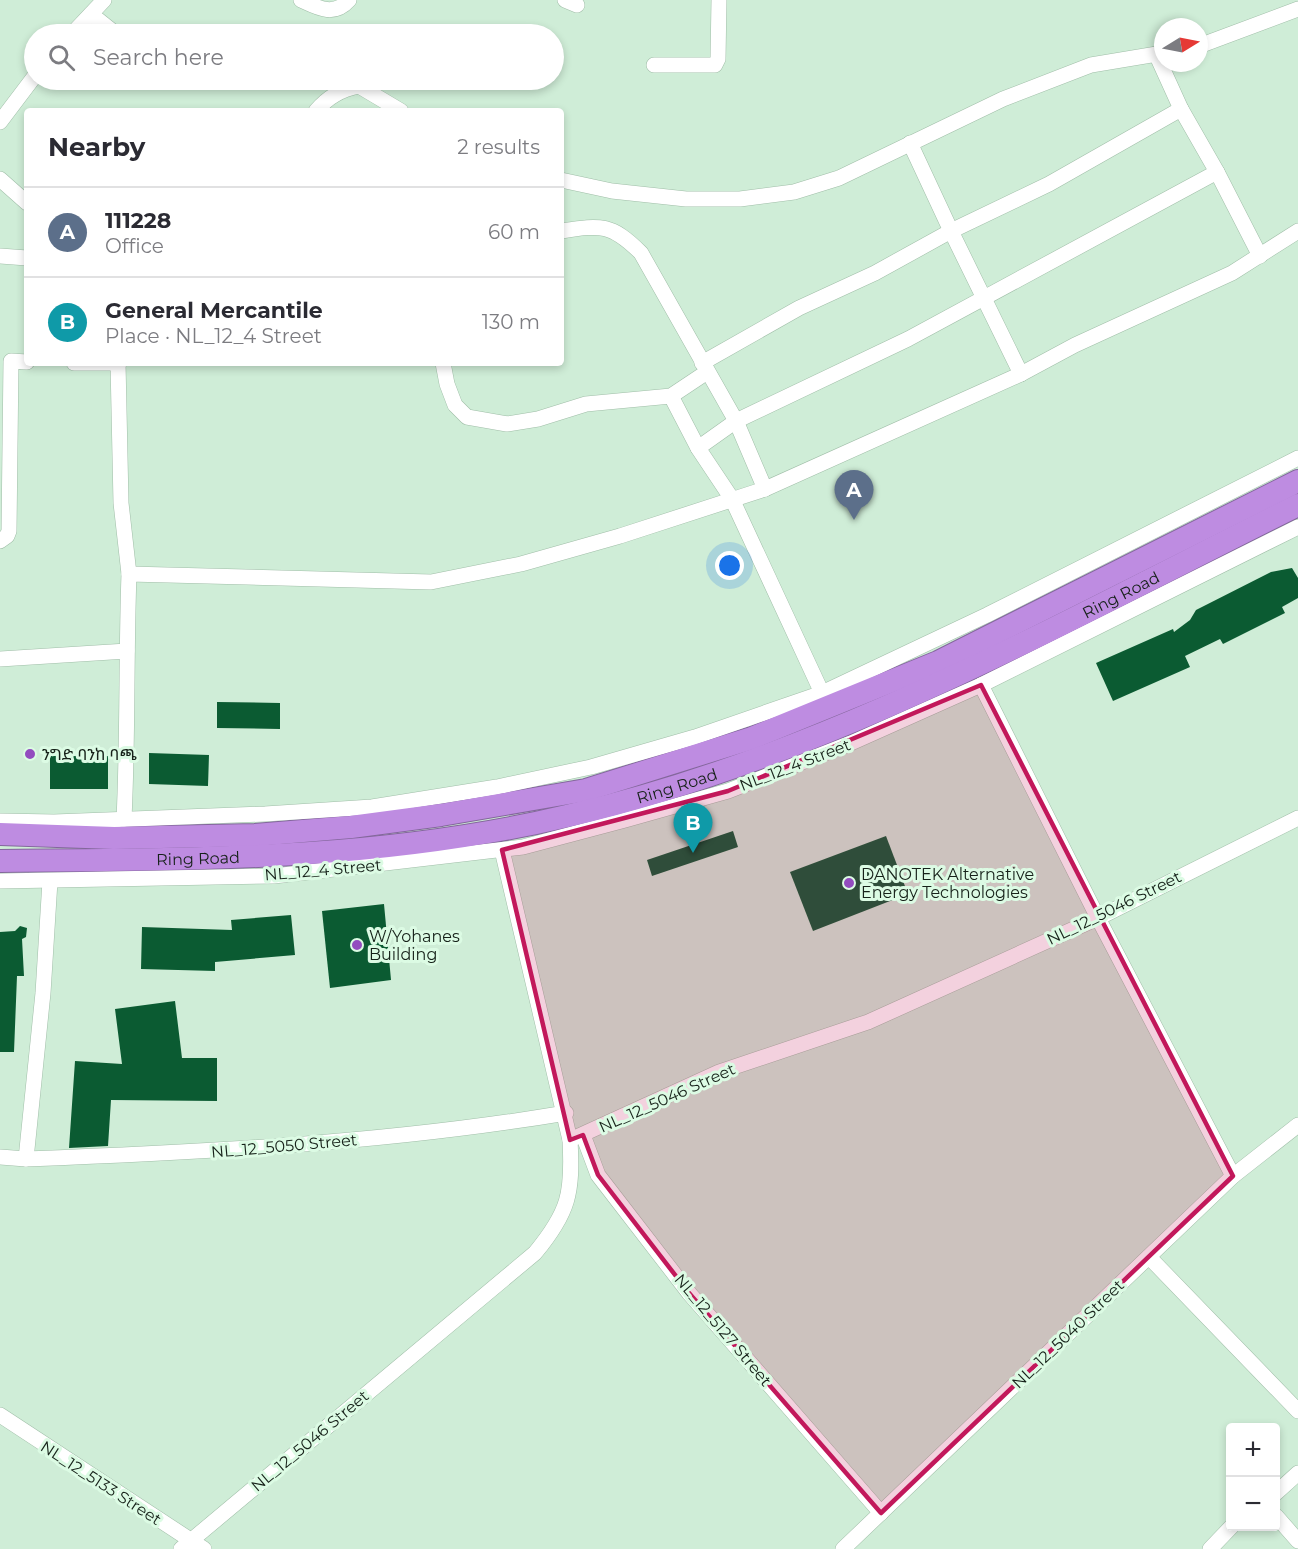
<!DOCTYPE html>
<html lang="en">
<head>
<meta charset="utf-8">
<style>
  :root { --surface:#fff; --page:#f7f7f7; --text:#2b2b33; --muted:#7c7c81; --line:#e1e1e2; --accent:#934cbf }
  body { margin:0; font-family:Montserrat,"Noto Sans Ethiopic",sans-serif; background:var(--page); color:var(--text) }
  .controls { position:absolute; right:18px; bottom:18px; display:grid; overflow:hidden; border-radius:6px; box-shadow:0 3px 9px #0003 }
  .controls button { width:54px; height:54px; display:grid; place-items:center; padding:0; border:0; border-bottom:2px solid var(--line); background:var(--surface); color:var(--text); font:30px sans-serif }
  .compass { position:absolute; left:1154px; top:18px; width:54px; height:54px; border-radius:50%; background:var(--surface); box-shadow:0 3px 9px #0003; rotate:80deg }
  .you { position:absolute; left:730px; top:566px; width:21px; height:21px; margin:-15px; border:4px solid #fff; border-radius:50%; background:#1a73e8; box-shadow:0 0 0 9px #1a73e833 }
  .badge { display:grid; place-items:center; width:39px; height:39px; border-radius:50%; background:var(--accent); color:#fff; font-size:20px; font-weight:700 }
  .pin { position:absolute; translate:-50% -50px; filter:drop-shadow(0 2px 3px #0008) }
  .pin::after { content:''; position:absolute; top:32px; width:21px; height:18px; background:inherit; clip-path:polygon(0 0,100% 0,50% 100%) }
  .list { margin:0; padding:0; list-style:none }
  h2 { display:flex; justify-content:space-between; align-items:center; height:78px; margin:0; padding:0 24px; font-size:26px }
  h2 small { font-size:20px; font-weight:400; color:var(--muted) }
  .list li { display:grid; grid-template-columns:39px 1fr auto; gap:18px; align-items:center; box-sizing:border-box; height:90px; padding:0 24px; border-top:2px solid var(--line) }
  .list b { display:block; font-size:22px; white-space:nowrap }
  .list p { margin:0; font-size:20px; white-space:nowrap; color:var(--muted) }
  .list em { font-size:20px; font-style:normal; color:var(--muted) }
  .icon { flex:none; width:33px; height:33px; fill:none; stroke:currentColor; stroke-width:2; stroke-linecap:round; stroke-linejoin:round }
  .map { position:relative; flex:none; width:1298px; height:1549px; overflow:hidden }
  .search { position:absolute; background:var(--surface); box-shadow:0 3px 9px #0003; left:24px; top:24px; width:540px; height:66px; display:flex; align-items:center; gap:15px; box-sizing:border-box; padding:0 21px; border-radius:33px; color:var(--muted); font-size:22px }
  .panel { position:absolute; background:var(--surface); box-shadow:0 3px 9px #0003; left:24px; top:108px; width:540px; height:258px; border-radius:6px }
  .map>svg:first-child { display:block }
  .building { fill:#0b5b32 }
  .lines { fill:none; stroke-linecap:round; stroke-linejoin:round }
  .minor-casing { stroke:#a0bea8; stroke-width:16 }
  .highway-casing { stroke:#83679b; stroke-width:24 }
  .minor { stroke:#fff; stroke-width:15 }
  .highway { stroke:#be8ce1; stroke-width:22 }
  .marked { fill:#c2185b; fill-opacity:0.2; stroke:#c2185b; stroke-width:4.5; stroke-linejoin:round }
  .poi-dot { fill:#934cbf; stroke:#dcfbe4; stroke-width:2 }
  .labels { text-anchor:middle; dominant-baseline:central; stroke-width:6; stroke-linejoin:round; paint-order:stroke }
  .street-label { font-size:16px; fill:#162119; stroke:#dcfbe4 }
  .poi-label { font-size:16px; fill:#162119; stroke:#dcfbe4; text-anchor:start }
</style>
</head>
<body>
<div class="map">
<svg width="1298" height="1549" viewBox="0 0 1298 1549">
  <rect width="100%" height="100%" fill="#cfedd7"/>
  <!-- building -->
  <g class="building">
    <polygon points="1292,568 1298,578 1298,598 1282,607 1285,613 1223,644 1220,639 1185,656 1190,667 1113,701 1096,663 1173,629 1174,632 1190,620 1196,610 1271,572"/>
    <polygon points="217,702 280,703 280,729 217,728"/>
    <polygon points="149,753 209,755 208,786 149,784"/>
    <rect x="50" y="756" width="58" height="33"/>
    <polygon points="733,831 738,847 652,876 647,860"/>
    <polygon points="886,836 908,894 813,931 790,872"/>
    <polygon points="384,904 391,980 330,988 322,911"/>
    <polygon points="291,915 295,955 215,962 215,971 141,969 142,927 232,930 231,920"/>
    <polygon points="20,926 27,928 26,937 22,939 24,976 17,976 14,1052 0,1052 0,932 15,931"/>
    <polygon points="175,1001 182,1058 217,1058 217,1101 111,1100 108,1146 69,1148 75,1061 122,1064 115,1009"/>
  </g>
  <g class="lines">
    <defs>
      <g id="minor">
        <path d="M 301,0 C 318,8 334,17 349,0"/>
        <polyline points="565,0 577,5"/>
        <polyline points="91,14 116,34"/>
        <polyline points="72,34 104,0"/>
        <polyline points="1199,46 1298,9"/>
        <polyline points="654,65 715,65 718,59 719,0"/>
        <path d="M 316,111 C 328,97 340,90 359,86 L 401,111"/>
        <polyline points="0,122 34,77"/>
        <polyline points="1217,172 1260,256"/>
        <polyline points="0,179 27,203"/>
        <polyline points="561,180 612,191 686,199 740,199 794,192 839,178 1003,99 1091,65 1163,53"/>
        <path d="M 561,231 C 601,225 611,223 641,253 L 736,421 L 765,489"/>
        <polyline points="0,256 27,258"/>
        <polyline points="74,363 119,363"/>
        <polyline points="118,363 121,503 129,574"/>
        <polyline points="443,363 447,384 455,405 467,417 507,424 538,419 586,404 671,396 707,372"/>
        <polyline points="702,363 799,308 875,273 951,231 910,143"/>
        <polyline points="1021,374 951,231 1049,184 1181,109 1156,54"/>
        <polyline points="671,396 698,448 732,499 822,693"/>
        <polyline points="698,448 736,421 908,339 1217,172 1181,109"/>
        <polyline points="0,541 7,536 9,531 11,361 27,362"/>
        <polyline points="0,659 127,651"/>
        <polyline points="981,685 1098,918 1233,1176"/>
        <path d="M 124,819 C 128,737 126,656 129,574 L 431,582 L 521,564 L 620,536 L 765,489 L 1021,374 L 1075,345 L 1232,273 L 1298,231"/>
        <polyline points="0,821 54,822 265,814 372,807 497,787 591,767 695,737 822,693 987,615 1298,458"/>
        <polyline points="0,881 274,876 523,847 625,820 728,791 851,743 981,685 1298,527"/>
        <polyline points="583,1135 598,1175 689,1293 881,1513"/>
        <polyline points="570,1140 719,1072 868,1022 1098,918 1298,818"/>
        <path d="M 0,1157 L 26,1159 C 207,1152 387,1143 566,1113"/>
        <polyline points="26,1159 43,993 50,881"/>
        <polyline points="1149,1257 1298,1411"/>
        <polyline points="0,1415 204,1549"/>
        <polyline points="1276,1493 1298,1473"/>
        <polyline points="1276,1516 1298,1541"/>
        <path d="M 181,1549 L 535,1253 C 569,1212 573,1193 570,1140 L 502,850"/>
        <polyline points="843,1549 1233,1176 1298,1125"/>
        <polyline points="1210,1549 1232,1526"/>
      </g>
      <g id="highway">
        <polyline points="0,834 114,838 255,835 351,827 441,815 586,790 752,738 938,662 1298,481"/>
        <path id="s1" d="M 0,861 C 193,859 378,861 567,816 C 827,756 1061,623 1298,505"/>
      </g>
    </defs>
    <!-- minor casing -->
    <use href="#minor" class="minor-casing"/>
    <!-- highway casing -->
    <use href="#highway" class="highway-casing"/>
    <!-- minor -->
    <use href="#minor" class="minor"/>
    <!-- highway -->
    <use href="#highway" class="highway"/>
  </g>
  <!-- marked area -->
  <path class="marked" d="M 981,685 L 1233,1176 L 881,1513 L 689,1293 L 598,1175 L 583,1135 L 570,1140 L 502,850 L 728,791 Z"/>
  <!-- markers -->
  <g class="poi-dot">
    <circle cx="30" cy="754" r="6"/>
    <circle cx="849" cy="883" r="6"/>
    <circle cx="357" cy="945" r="6"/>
  </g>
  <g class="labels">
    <!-- street labels -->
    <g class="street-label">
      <text stroke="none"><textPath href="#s1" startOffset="1168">Ring Road</textPath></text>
      <text transform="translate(795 765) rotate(-21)">NL_12_4 Street</text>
      <text stroke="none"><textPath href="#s1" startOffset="684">Ring Road</textPath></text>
      <text stroke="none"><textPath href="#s1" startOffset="198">Ring Road</textPath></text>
      <text transform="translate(323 870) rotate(-5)">NL_12_4 Street</text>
      <text transform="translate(1114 908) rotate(-26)">NL_12_5046 Street</text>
      <text transform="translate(667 1098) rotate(-24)">NL_12_5046 Street</text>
      <text transform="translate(284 1146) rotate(-5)">NL_12_5050 Street</text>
      <text transform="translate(723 1330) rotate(50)">NL_12_5127 Street</text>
      <text transform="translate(1068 1334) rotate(-44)">NL_12_5040 Street</text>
      <text transform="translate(310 1441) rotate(-40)">NL_12_5046 Street</text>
      <text transform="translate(101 1483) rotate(33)">NL_12_5133 Street</text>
    </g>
    <!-- poi labels -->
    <g class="poi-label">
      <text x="42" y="754">ንግድ ባንከ ባጫ</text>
      <text x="861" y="874">DANOTEK Alternative<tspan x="861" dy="18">Energy Technologies</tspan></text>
      <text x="369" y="936">W/Yohanes<tspan x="369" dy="18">Building</tspan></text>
    </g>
  </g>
</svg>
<div class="controls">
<button>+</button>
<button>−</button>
</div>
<svg class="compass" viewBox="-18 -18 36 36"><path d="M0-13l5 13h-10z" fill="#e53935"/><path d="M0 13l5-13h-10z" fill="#7c7c81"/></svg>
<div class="you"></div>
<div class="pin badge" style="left:854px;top:520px;background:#5c6f8a">A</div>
<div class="pin badge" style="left:693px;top:853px;background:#0f9aa8">B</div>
<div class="search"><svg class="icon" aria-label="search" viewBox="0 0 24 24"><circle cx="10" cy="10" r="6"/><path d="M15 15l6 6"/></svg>Search here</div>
<section class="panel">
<h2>Nearby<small>2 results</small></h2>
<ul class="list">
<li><span class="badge" style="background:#5c6f8a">A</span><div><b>111228</b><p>Office</p></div><em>60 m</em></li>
<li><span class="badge" style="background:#0f9aa8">B</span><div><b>General Mercantile</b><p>Place · NL_12_4 Street</p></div><em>130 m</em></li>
</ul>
</section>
</div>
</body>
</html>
